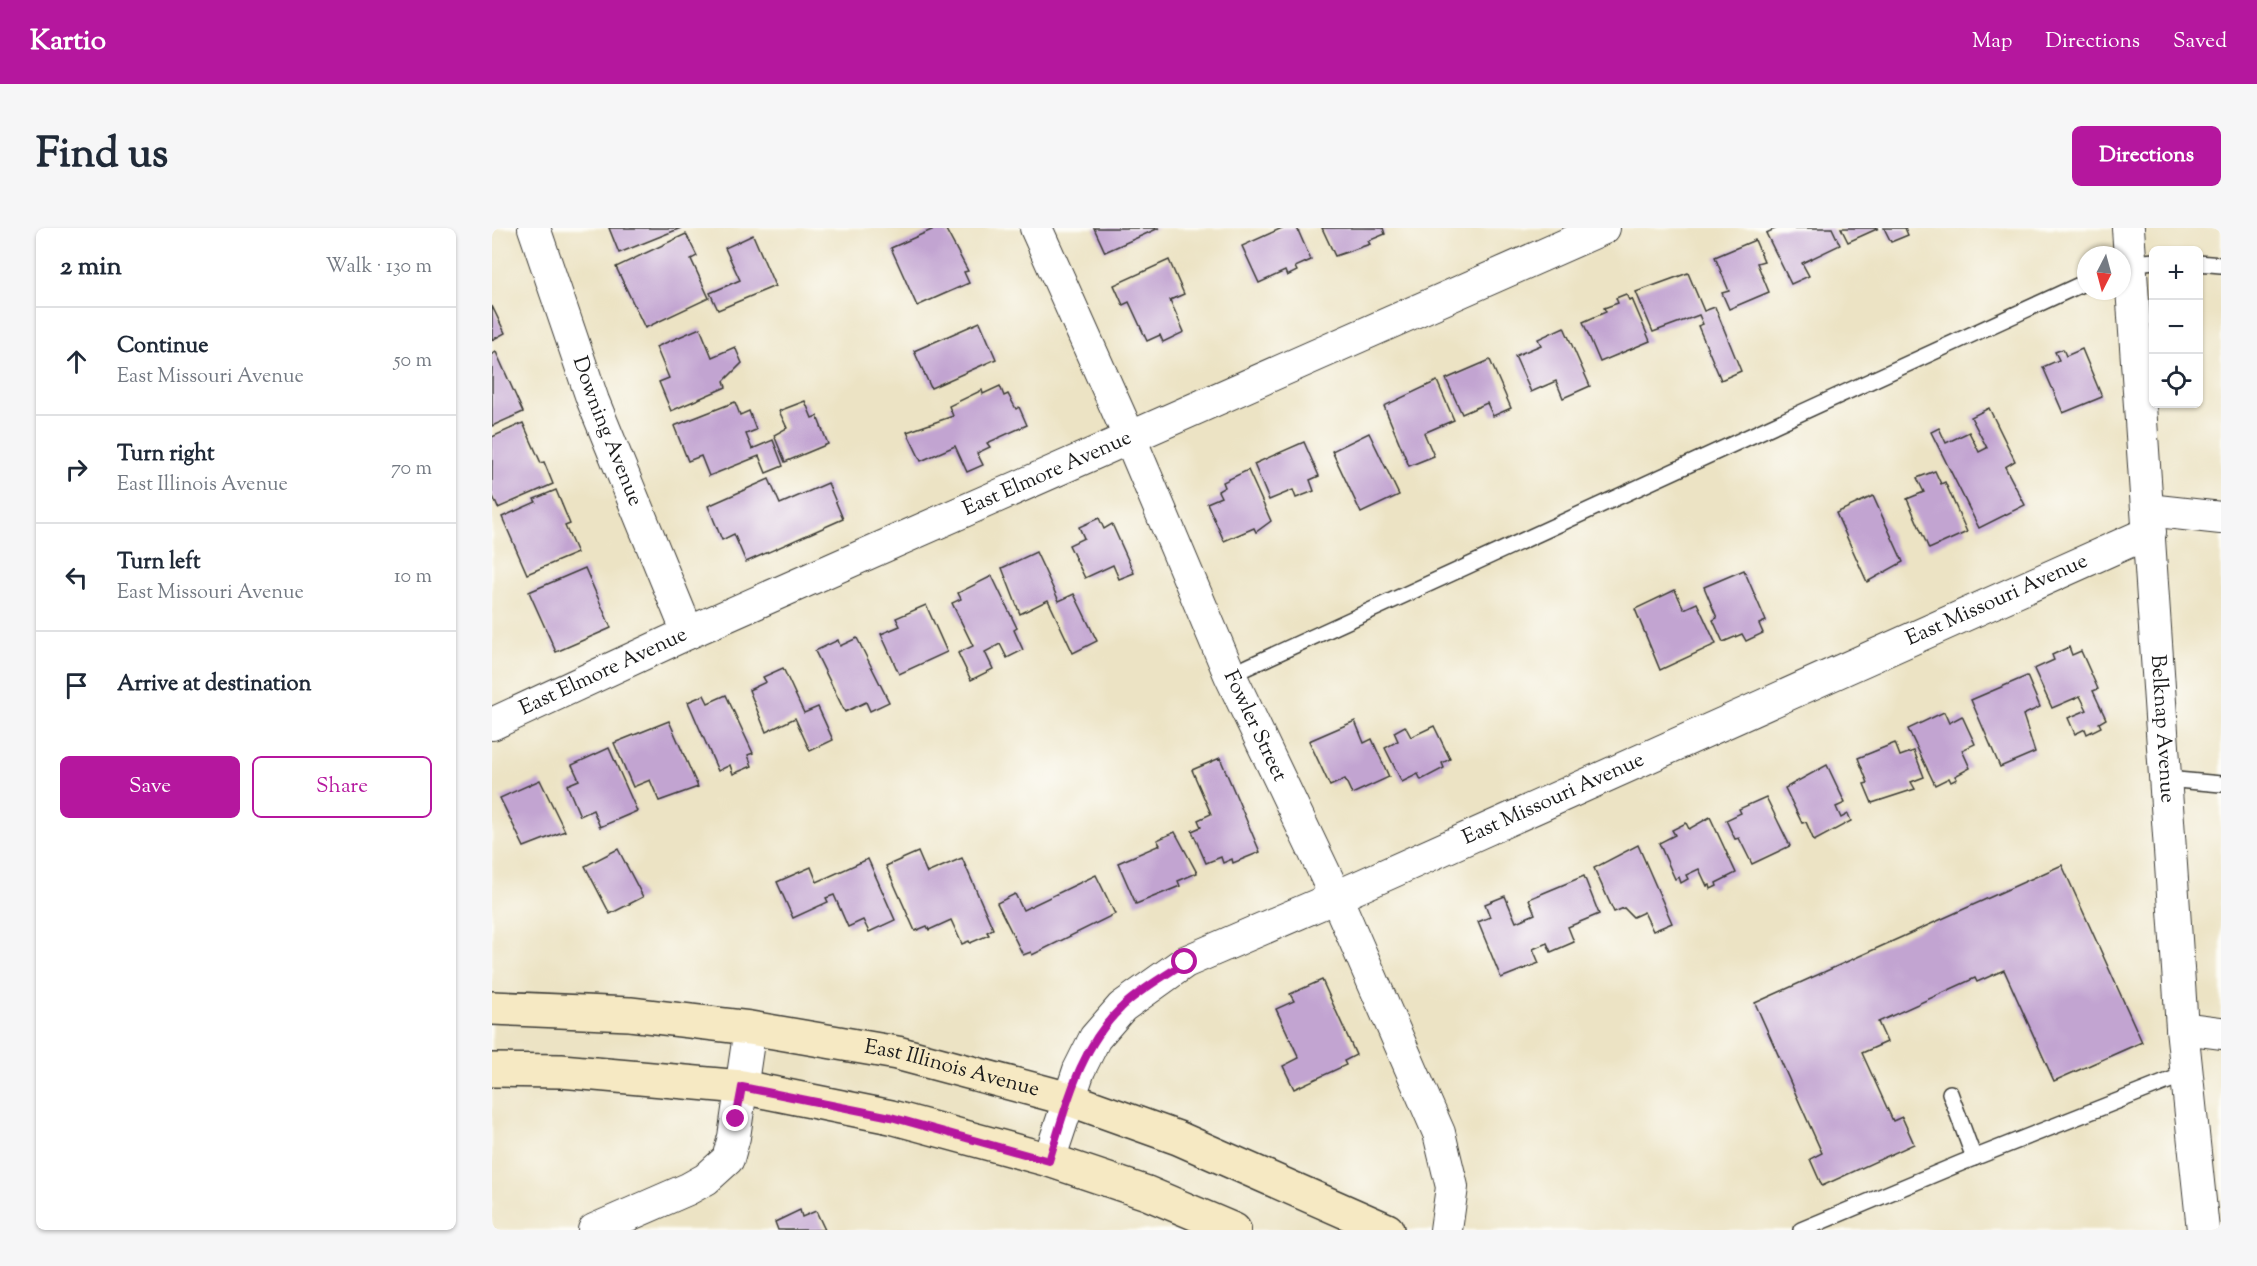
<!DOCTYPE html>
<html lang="en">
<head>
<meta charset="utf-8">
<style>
  :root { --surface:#fff; --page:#f6f6f7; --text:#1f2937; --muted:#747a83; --line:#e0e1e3; --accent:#b5179e }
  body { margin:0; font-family:"Sorts Mill Goudy",serif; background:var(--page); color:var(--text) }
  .controls { position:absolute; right:18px; top:18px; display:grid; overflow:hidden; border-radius:9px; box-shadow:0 2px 4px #0004 }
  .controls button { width:54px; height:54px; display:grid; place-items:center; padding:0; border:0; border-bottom:2px solid var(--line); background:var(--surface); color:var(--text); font:30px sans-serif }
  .compass { position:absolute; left:1585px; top:18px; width:54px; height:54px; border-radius:50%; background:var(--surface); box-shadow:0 2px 4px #0004; rotate:186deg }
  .stop { position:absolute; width:18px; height:18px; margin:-14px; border:4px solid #b5179e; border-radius:50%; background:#fff }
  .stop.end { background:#b5179e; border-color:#fff; box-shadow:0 2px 6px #0008 }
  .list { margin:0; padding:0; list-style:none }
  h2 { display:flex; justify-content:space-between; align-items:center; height:78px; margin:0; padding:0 24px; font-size:26px }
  h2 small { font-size:20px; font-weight:400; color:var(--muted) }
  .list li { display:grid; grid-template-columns:39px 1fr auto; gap:18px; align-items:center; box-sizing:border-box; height:108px; padding:0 24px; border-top:2px solid var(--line) }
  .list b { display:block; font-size:22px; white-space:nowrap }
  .list p { margin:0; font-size:20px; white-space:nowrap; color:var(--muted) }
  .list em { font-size:20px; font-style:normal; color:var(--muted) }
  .actions { display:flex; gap:12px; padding:18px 24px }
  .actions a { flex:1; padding:14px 0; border:2px solid var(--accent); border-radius:9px; text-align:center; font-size:21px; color:var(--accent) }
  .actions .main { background:var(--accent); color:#fff }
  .icon { flex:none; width:33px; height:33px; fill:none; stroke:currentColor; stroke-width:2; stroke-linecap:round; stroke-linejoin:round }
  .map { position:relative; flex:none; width:1729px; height:1002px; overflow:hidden; border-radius:9px }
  header { display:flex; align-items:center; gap:36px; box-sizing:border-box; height:84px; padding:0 30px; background:var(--accent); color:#fff }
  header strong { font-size:28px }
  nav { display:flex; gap:33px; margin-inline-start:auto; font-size:21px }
  .intro { display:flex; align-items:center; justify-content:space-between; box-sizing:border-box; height:144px; padding:0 36px }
  h1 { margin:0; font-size:42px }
  .button { padding:15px 27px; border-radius:9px; background:var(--accent); color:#fff; font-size:21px; font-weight:700 }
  main { display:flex; gap:36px; padding:0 36px }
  aside { flex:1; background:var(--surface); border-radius:9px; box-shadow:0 2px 4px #0004 }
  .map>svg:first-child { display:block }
  .building { fill:#c2a4d1 }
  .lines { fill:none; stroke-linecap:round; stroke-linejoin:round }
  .service-casing { stroke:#3b3a35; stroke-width:18 }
  .minor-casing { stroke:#3b3a35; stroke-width:34 }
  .secondary-casing { stroke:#3b3a35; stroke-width:36 }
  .service { stroke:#fff; stroke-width:15 }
  .minor { stroke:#fff; stroke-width:32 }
  .secondary { stroke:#f6e9c3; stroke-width:33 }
  .route { stroke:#b5179e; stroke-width:8 }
  .labels { text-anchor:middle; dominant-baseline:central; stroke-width:4.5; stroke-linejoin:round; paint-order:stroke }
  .street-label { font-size:21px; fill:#1c1c1c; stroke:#fdfcf7 }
</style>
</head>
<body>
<header>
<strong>Kartio</strong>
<nav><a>Map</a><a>Directions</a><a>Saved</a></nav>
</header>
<div class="intro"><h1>Find us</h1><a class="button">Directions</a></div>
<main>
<aside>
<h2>2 min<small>Walk · 130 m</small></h2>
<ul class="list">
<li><svg class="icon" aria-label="ahead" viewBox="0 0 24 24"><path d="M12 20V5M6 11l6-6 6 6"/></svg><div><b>Continue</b><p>East Missouri Avenue</p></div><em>50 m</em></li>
<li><svg class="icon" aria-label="right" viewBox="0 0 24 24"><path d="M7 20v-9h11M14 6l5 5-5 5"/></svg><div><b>Turn right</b><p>East Illinois Avenue</p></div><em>70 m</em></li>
<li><svg class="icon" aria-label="left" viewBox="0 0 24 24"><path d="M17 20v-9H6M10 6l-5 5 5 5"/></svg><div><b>Turn left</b><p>East Missouri Avenue</p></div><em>10 m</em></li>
<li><svg class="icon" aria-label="arrive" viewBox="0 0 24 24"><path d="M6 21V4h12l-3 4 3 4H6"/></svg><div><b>Arrive at destination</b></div></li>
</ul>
<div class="actions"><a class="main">Save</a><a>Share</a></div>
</aside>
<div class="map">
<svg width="1729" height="1002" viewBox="0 0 1729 1002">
  <rect width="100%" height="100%" fill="#fdfcf7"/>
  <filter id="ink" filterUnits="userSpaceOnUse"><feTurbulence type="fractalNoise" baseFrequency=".0167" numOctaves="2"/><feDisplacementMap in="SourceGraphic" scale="12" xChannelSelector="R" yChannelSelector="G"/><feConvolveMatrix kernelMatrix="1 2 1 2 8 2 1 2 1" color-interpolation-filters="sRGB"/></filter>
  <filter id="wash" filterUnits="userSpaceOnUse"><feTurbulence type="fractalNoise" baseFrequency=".008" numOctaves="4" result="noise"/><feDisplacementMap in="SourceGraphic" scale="24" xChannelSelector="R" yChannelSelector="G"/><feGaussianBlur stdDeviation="1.35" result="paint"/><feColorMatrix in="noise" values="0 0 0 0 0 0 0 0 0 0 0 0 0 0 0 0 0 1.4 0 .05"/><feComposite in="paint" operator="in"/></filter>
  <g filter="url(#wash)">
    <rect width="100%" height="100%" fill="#ece3c4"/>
    <g id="blocks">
      <!-- building -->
      <g class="building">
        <polygon points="117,0 189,0 127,25"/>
        <polygon points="444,0 453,0 476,43 472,44 477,55 425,78 399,20"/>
        <polygon points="602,0 667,0 613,24"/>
        <polygon points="790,0 805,0 819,32 803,39 805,43 795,48 793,43 767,55 750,18"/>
        <polygon points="830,0 891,0 893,6 876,13 878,16 843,28"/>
        <polygon points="1285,0 1340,0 1348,17 1310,35 1317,48 1299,56 1274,5"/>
        <polygon points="1349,0 1387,0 1356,14"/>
        <polygon points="1392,0 1413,0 1416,7 1399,14"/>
        <polygon points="194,6 205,28 199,31 217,70 153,100 124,39"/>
        <polygon points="261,7 283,58 226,82 218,65 248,52 233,20"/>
        <polygon points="1263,12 1272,33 1265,35 1277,64 1237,81 1230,65 1237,63 1223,29"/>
        <polygon points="677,32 692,66 678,72 692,104 671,114 668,107 655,113 637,74 631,77 622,57"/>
        <polygon points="1196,45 1212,83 1223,79 1249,143 1229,152 1206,98 1211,96 1207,87 1161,104 1144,64"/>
        <polygon points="1134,66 1137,72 1140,71 1158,113 1108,134 1091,94 1114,84 1112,80 1126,75 1124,70"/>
        <polygon points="0,78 13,105 0,112"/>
        <polygon points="488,94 504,131 439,160 422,123"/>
        <polygon points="1072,99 1098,158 1071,170 1064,153 1039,164 1023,128 1049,117 1046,111"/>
        <polygon points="208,100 220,129 243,119 250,135 232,153 234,159 179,183 167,154 177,150 164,119"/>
        <polygon points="1571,121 1574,128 1590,121 1610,169 1571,185 1551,139 1567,132 1563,124"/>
        <polygon points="4,124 31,184 0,198 0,126"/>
        <polygon points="998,132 1019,180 1001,188 995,175 970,186 954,151"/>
        <polygon points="945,153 962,192 932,205 942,228 917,238 892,178"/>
        <polygon points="508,158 512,168 516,166 524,181 527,179 535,197 495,215 498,219 485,225 491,237 475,244 463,218 429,233 415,204 461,188 457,178 490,162 491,166"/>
        <polygon points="313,173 320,190 325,188 336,216 293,234 282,207 295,200 287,183"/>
        <polygon points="243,174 248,187 257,183 264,202 254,206 260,221 281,212 291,238 274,245 267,228 217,248 209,228 196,233 182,198"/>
        <polygon points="1497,180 1523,233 1513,239 1533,277 1487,300 1439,204 1447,200 1454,215 1477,204 1487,224 1495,220 1479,189"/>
        <polygon points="31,195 49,235 52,234 61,256 6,280 0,266 0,209"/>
        <polygon points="877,205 907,267 869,285 840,223"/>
        <polygon points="812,214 827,248 818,252 822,263 804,270 801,262 777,272 762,236"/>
        <polygon points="756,242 779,293 764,304 762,300 732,313 715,275 729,269 726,263 733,259 731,254"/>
        <polygon points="1443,243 1449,256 1453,254 1475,304 1437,321 1415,271 1432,264 1425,250"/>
        <polygon points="277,251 288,276 336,255 351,291 254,334 242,306 230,312 216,278"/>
        <polygon points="64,262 78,296 73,298 85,325 35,346 10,289 44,274 42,271"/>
        <polygon points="1381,268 1411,334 1375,354 1344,285"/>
        <polygon points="607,290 612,301 620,296 642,345 627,351 621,337 593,350 577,317 592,310 587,299"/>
        <polygon points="544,324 567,373 582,366 605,413 581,425 556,372 528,386 510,340"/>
        <polygon points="93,340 119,400 64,424 37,364"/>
        <polygon points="1252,342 1274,393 1267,396 1271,405 1254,413 1250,406 1231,414 1221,392 1225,390 1212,359"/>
        <polygon points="500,348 525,400 522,402 531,422 515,430 508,416 493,424 501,441 479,452 466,425 481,418 460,375 469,371 466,365"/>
        <polygon points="1183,362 1192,381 1205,375 1224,416 1168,442 1143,381"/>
        <polygon points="434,377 455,424 407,446 389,406 408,398 404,390"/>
        <polygon points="365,410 397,474 378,483 374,474 353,484 323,423 346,412 348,418"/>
        <polygon points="1577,419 1580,427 1589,423 1606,461 1601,463 1614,491 1607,495 1609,499 1595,506 1593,501 1583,506 1576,490 1595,482 1588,468 1560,480 1542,441 1562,432 1560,427"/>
        <polygon points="291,440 312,485 326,479 341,512 318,523 303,490 274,504 257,462 274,454 271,449"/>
        <polygon points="1535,448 1548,479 1531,487 1543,524 1508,539 1479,472"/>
        <polygon points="212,467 216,475 234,467 261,525 256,527 260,538 241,546 238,537 226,543 196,474"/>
        <polygon points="1452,484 1457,495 1470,488 1483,516 1470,522 1478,540 1463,548 1465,551 1459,554 1457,550 1443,557 1416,501"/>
        <polygon points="177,493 206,559 167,573 158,552 141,559 122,515"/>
        <polygon points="863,493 872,515 880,511 897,549 860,566 853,551 838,558 817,513"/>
        <polygon points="913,498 919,509 942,498 958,531 950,535 952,540 929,552 926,546 910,554 893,520 906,513 902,504"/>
        <polygon points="1403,515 1408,528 1422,523 1432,549 1419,554 1423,561 1380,575 1372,556 1376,555 1366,530"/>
        <polygon points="117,520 145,583 108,599 101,582 88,588 75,557 87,552 80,537"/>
        <polygon points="728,530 768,624 741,635 740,631 731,635 729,629 714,635 700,603 709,599 706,592 719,586 700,542"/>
        <polygon points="1335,537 1353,575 1344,579 1349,590 1356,586 1359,593 1322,613 1314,594 1310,595 1293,560"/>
        <polygon points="48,552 73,603 32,619 8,570"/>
        <polygon points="1274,569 1298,618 1260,636 1247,610 1243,611 1234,592 1249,585 1247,581"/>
        <polygon points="1218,589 1244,645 1224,655 1225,658 1219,661 1218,657 1215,658 1207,641 1194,647 1196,651 1189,655 1187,649 1183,651 1167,615 1183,607 1180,602 1194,595 1197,601"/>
        <polygon points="683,604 705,645 686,653 688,658 644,676 626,635 668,617 665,612"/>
        <polygon points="1146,617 1180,695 1161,703 1152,684 1141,689 1132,680 1122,684 1102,640"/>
        <polygon points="126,621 151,669 118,686 93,638"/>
        <polygon points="426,624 435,645 470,630 501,701 495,704 497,707 478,715 477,713 470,716 459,692 437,702 435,698 423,703 394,638"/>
        <polygon points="376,631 403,692 377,704 371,692 356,699 342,667 334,670 336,674 301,690 285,654 319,639 325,654"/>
        <polygon points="1570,637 1650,814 1562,853 1512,742 1485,754 1483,750 1386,794 1395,814 1370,825 1401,893 1410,889 1422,916 1330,958 1318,931 1330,925 1263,775"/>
        <polygon points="604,647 623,686 540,727 539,724 531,727 505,675 523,666 531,682"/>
        <polygon points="1092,648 1107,686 1076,699 1082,714 1059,724 1055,715 1041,721 1047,735 1009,750 986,694 998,689 993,676 1013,668 1024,694 1043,686 1037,671"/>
        <polygon points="830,752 864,827 852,833 854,837 802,861 791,838 807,830 784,781 802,773 798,766"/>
        <polygon points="308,982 310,989 324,983 333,1002 286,1002 283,994"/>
      </g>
    </g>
  </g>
  <g filter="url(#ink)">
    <use href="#blocks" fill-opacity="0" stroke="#3b3a35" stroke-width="1.5"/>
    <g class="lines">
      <defs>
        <g id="service">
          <polyline points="1706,35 1729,37"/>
          <polyline points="1635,36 1662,33"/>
          <polyline points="738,447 1594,54"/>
          <polyline points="1674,551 1729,556"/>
          <polyline points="1458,865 1482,930"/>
          <polyline points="1309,1002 1469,935 1694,846"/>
        </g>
        <g id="minor">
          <path id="s1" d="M 42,0 L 101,173 L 196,405"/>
          <path id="s2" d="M 544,0 L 637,208 L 738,447 L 844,669 L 947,905 L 960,959 L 954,1002"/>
          <path id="s3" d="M 1636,0 L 1690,800 L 1711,1002"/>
          <polyline points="1656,282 1729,290"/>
          <path id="s4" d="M 0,496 L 196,405 L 1112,0"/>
          <polyline points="1690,800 1729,805"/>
          <path id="s5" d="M 557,932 L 587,842 L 603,810 L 630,779 L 693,734 L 844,669 L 1658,304"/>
          <polyline points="102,1002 196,961 214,951 236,931 242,909 258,800"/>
        </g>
        <g id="secondary">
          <path id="s6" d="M 0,780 L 138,786 L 258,800 L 405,825 L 577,871 L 686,910 L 895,1002"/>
          <polyline points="0,842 69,843 250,859 399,889 557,932 655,965 742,1002"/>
        </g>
      </defs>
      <!-- service casing -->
      <use href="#service" class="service-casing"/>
      <!-- minor casing -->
      <use href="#minor" class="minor-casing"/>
      <!-- secondary casing -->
      <use href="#secondary" class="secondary-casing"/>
      <!-- service -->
      <use href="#service" class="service"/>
      <!-- minor -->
      <use href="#minor" class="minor"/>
      <!-- secondary -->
      <use href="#secondary" class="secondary"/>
    </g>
  </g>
  <g class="lines" filter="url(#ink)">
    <!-- route -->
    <path class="route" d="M 244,891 L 250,859 L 399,889 L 557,933 C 574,879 587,820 629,780 C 647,762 672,749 693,734"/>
  </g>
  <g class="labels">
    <!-- street labels -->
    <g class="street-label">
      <text stroke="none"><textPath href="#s1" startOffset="216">Downing Avenue</textPath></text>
      <text stroke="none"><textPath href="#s4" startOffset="609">East Elmore Avenue</textPath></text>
      <text stroke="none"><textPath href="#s5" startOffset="1138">East Missouri Avenue</textPath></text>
      <text stroke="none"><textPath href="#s4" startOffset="123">East Elmore Avenue</textPath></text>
      <text stroke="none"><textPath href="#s2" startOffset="544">Fowler Street</textPath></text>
      <text stroke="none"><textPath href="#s3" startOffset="502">Belknap Avenue</textPath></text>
      <text stroke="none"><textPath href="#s5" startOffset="652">East Missouri Avenue</textPath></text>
      <text stroke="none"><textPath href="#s6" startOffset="465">East Illinois Avenue</textPath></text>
    </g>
  </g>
</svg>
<div class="controls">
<button>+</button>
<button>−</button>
<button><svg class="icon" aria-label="locate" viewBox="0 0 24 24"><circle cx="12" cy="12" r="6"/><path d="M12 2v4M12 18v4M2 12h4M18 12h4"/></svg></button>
</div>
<svg class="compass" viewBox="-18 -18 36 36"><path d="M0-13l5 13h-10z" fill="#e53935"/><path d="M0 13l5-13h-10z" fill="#747a83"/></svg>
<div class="stop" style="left:693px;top:734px"></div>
<div class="stop end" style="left:244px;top:891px"></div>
</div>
</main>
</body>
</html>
